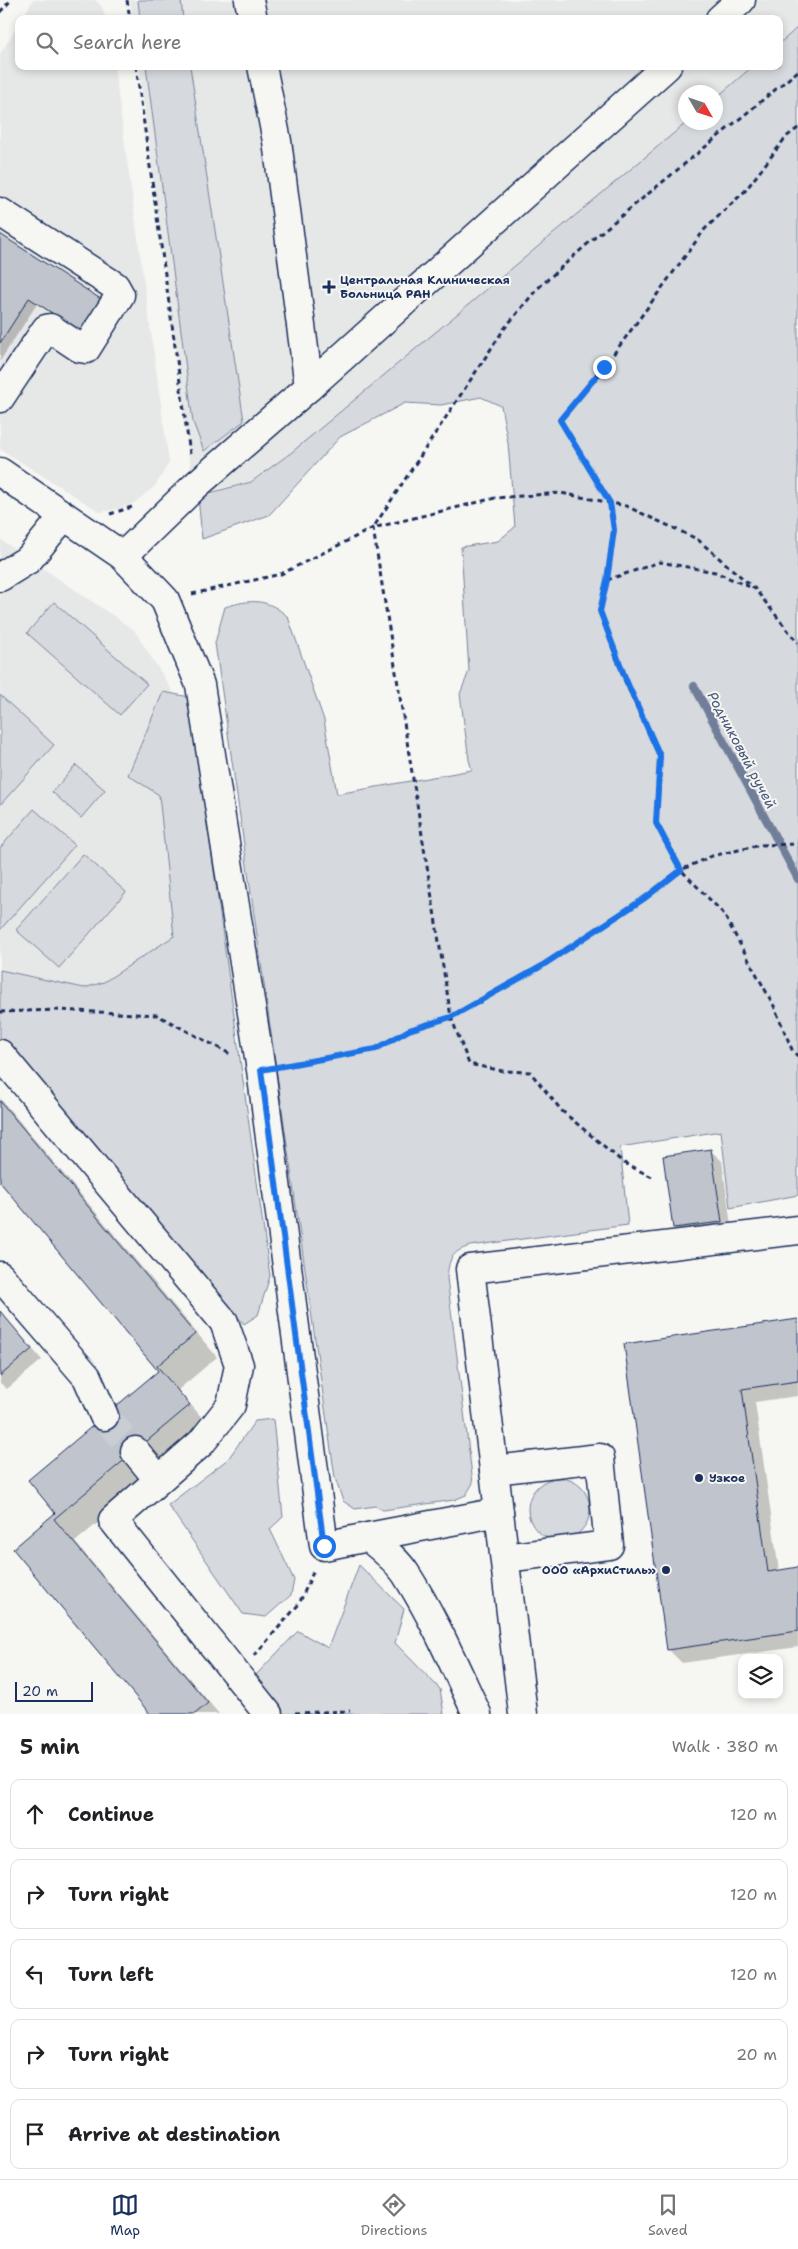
<!DOCTYPE html>
<html lang="en">
<head>
<meta charset="utf-8">
<style>
  :root { --surface:#fff; --page:#f2f2f2; --text:#202124; --muted:#757577; --line:#e0e0e0; --accent:#1b2f5e }
  body { margin:0; font-family:"Shantell Sans",sans-serif; background:var(--page); color:var(--text) }
  .controls { position:absolute; right:15px; bottom:15px; display:grid; overflow:hidden; border-radius:10px; box-shadow:0 2px 8px #0003 }
  .controls button { width:45px; height:45px; display:grid; place-items:center; padding:0; border:0; border-bottom:1px solid var(--line); background:var(--surface); color:var(--text); font:25px sans-serif }
  .compass { position:absolute; left:678px; top:85px; width:45px; height:45px; border-radius:50%; background:var(--surface); box-shadow:0 2px 8px #0003; rotate:129deg }
  .scale { position:absolute; left:15px; bottom:12px; width:78px; box-sizing:border-box; padding-left:5px; border:2px solid #1b2f5e; border-top:0; font-size:14px; line-height:18px; white-space:nowrap; color:#1b2f5e; -webkit-text-stroke:4px #f6f6f2; paint-order:stroke }
  .stop { position:absolute; width:15px; height:15px; margin:-11px; border:4px solid #1a73e8; border-radius:50%; background:#fff }
  .stop.end { background:#1a73e8; border-color:#fff; box-shadow:0 1px 5px #0008 }
  .list { margin:0; padding:0; list-style:none }
  h2 { display:flex; justify-content:space-between; align-items:center; height:65px; margin:0; padding:0 20px; font-size:21px }
  h2 small { font-size:16px; font-weight:400; color:var(--muted) }
  .list li { display:grid; grid-template-columns:32px 1fr auto; gap:15px; align-items:center; box-sizing:border-box; height:70px; margin:0 10px 10px; padding:0 10px; border:1px solid var(--line); border-radius:10px }
  .list b { display:block; font-size:19px; white-space:nowrap }
  .list em { font-size:16px; font-style:normal; color:var(--muted) }
  .icon { flex:none; width:28px; height:28px; fill:none; stroke:currentColor; stroke-width:2; stroke-linecap:round; stroke-linejoin:round }
  .map { position:relative; flex:none; width:798px; height:1714px; overflow:hidden }
  .search { position:absolute; background:var(--surface); box-shadow:0 2px 8px #0003; left:15px; right:15px; top:15px; height:55px; display:flex; align-items:center; gap:12px; box-sizing:border-box; padding:0 18px; border-radius:10px; color:var(--muted); font-size:19px }
  .sheet { height:465px; background:var(--surface) }
  nav { display:flex; justify-content:space-around; align-items:center; box-sizing:border-box; height:70px; border-top:1px solid var(--line); background:var(--surface); font-size:14px; color:var(--muted) }
  nav a { display:grid; justify-items:center; gap:2px }
  nav .on { color:var(--accent) }
  .map>svg:first-child { display:block }
  .built { fill:#e6e7e7 }
  .green { fill:#d6d9dd; stroke:#78849e }
  .shadow { fill:#0003 }
  .lines { fill:none; stroke-linecap:round; stroke-linejoin:round }
  .stream { stroke:#717e99; stroke-width:8 }
  .building { fill:#c0c4cd; stroke:#1b2f5e }
  .minor-tunnel { stroke:#caced4; stroke-width:28; stroke-dasharray:28 14; stroke-linecap:butt }
  .minor-casing { stroke:#1b2f5e; stroke-width:31 }
  .path { stroke:#1b2f5e; stroke-width:3; stroke-dasharray:5 4; stroke-linecap:butt }
  .minor { stroke:#f6f6f2; stroke-width:28 }
  .route { stroke:#1a73e8; stroke-width:6 }
  .poi-dot { fill:#1b2f5e; stroke:#f6f6f2; stroke-width:2 }
  .labels { text-anchor:middle; dominant-baseline:central; stroke-width:4; stroke-linejoin:round; paint-order:stroke }
  .poi-label { font-size:12px; font-weight:bold; fill:#1b2f5e; stroke:#f6f6f2; text-anchor:start }
  .water-label { font-size:14px; font-style:italic; fill:#46567b; stroke:#f6f6f2 }
</style>
</head>
<body>
<div class="map">
<svg width="798" height="1714" viewBox="0 0 798 1714">
  <rect width="100%" height="100%" fill="#f6f6f2"/>
  <filter id="ink" filterUnits="userSpaceOnUse"><feTurbulence type="fractalNoise" baseFrequency=".02" numOctaves="2"/><feDisplacementMap in="SourceGraphic" scale="10" xChannelSelector="R" yChannelSelector="G"/><feConvolveMatrix kernelMatrix="1 2 1 2 8 2 1 2 1" color-interpolation-filters="sRGB"/></filter>
  <g filter="url(#ink)">
    <!-- built -->
    <g class="built">
      <polygon points="33,0 95,0 102,7 106,19 22,19"/>
      <polygon points="130,0 798,0 798,27 779,44 779,19 133,19"/>
      <polygon points="19,24 19,66 114,66 169,463 155,486 134,503 118,509 100,512 0,449 0,54"/>
      <polygon points="139,66 753,66 716,98 716,92 686,92 686,123 292,452 251,481 194,495"/>
      <polygon points="0,539 134,630 180,703 201,966 146,1003 0,987"/>
    </g>
    <!-- green -->
    <g class="green">
      <polygon points="138,0 181,0 183,19 140,19"/>
      <path d="M 798,27 L 798,1195 L 730,1208 L 721,1131 L 620,1147 L 628,1225 L 470,1246 C 451,1252 449,1259 447,1278 L 473,1483 L 466,1495 L 454,1500 L 383,1510 L 375,1506 L 355,1509 L 343,1501 L 335,1478 L 215,643 L 225,607 C 250,599 268,598 288,617 L 324,720 L 337,794 L 472,770 L 469,760 L 460,694 L 469,671 L 461,547 L 498,541 L 515,527 L 508,443 L 501,406 L 481,397 L 441,405 L 405,403 L 340,437 L 269,515 L 202,539 L 198,496 L 251,482 L 292,452 L 686,123 L 716,122 L 716,98 L 753,66 L 779,66 L 779,44 Z"/>
      <polygon points="146,66 190,66 244,421 204,451 193,422"/>
      <polygon points="54,602 147,684 120,715 27,633"/>
      <polygon points="163,692 190,697 270,1276 258,1315 244,1324 35,1082 0,1059 0,970 84,988 104,982 174,936 159,795 128,775"/>
      <polygon points="0,695 54,745 0,805"/>
      <polygon points="76,765 105,790 81,818 52,792"/>
      <polygon points="34,809 75,845 0,930 0,848"/>
      <polygon points="83,854 126,892 59,968 16,930"/>
      <polygon points="273,1419 283,1517 270,1529 294,1580 291,1595 266,1617 243,1614 168,1505 228,1459 255,1421"/>
      <circle cx="559" cy="1509" r="31"/>
      <polygon points="359,1565 404,1609 395,1643 440,1689 444,1714 278,1714 254,1677 298,1631 328,1648"/>
    </g>
    <!-- shadow -->
    <g class="shadow">
      <polygon points="0,235 97,343 37,304 0,361"/>
      <polygon points="0,1098 217,1357 178,1390 211,1428 75,1542 219,1714 152,1714 14,1549 57,1513 160,1371 0,1181"/>
      <polygon points="711,1151 722,1161 732,1232 685,1238 674,1228 664,1157"/>
      <polygon points="0,1311 42,1360 7,1389 0,1383"/>
      <polygon points="798,1320 798,1396 755,1402 779,1571 798,1568 798,1647 682,1663 669,1650 625,1346"/>
    </g>
    <g class="lines">
      <!-- stream -->
      <polyline class="stream" points="694,686 798,879"/>
    </g>
    <!-- building -->
    <g class="building">
      <polygon points="0,234 110,305 89,337 29,298 0,343"/>
      <polygon points="0,1101 195,1334 157,1366 190,1405 54,1519 208,1703 195,1714 150,1714 13,1549 55,1513 28,1480 158,1371 0,1182"/>
      <polygon points="711,1149 722,1222 673,1228 663,1156"/>
      <polygon points="0,1311 32,1349 0,1376"/>
      <polygon points="798,1319 798,1381 742,1389 768,1572 798,1567 798,1631 667,1650 624,1344"/>
    </g>
    <g class="lines">
      <!-- minor-tunnel -->
      <polyline class="minor-tunnel" points="104,1416 135,1451"/>
      <defs>
        <g id="minor">
          <polyline points="249,0 253,19"/>
          <polyline points="720,19 741,0"/>
          <polyline points="0,212 115,286 120,295 86,349 80,348 50,328 46,329 0,398"/>
          <polyline points="309,387 667,66"/>
          <path d="M 0,472 L 123,556 L 165,600 L 200,685 L 261,1070 L 324,1546 L 368,1537 C 381,1548 396,1559 406,1574 C 434,1618 455,1667 477,1714"/>
          <polyline points="123,556 195,486 309,387 277,141 262,66"/>
          <polyline points="0,577 29,559 64,516"/>
          <polyline points="0,1054 224,1322 239,1365 231,1405 201,1443 113,1520 268,1714"/>
          <polyline points="0,1276 87,1377 104,1416"/>
          <polyline points="135,1451 158,1479"/>
          <polyline points="494,1470 600,1458 609,1545 505,1558"/>
          <polyline points="499,1512 523,1714"/>
          <polyline points="368,1537 499,1512 470,1269 798,1230"/>
        </g>
      </defs>
      <!-- minor casing -->
      <use href="#minor" class="minor-casing"/>
      <!-- path -->
      <g class="path">
        <polyline points="127,0 130,19"/>
        <polyline points="0,12 11,0"/>
        <polyline points="136,66 190,454"/>
        <polyline points="798,128 786,137 745,191 705,229 604,367 560,420 610,503 614,529 607,580 600,611 625,680 660,756 656,823 681,870 723,913 774,1006 793,1052 798,1056"/>
        <polyline points="110,514 135,506"/>
        <polyline points="607,580 660,562 715,572 750,587"/>
        <polyline points="192,594 281,574 373,528 504,329 537,289 593,239 798,71"/>
        <polyline points="0,1012 56,1010 157,1015 232,1055"/>
        <polyline points="286,1065 376,1049 409,1030 451,1017 540,967 645,898 681,870 712,856 761,845 798,844"/>
        <polyline points="652,1177 624,1163 562,1111 530,1072 503,1071 469,1064 451,1017 373,528 495,498 561,493 626,506 697,539 755,589 798,643"/>
        <polyline points="254,1656 299,1604 314,1570"/>
        <polyline points="295,1713 350,1711"/>
      </g>
      <!-- minor -->
      <use href="#minor" class="minor"/>
    </g>
  </g>
  <g class="lines" filter="url(#ink)">
    <!-- route -->
    <polyline class="route" points="324,1546 261,1070 376,1049 409,1030 451,1017 540,967 645,898 681,870 656,823 660,756 626,680 600,611 607,580 614,530 610,503 560,420 604,367"/>
  </g>
  <!-- markers -->
  <g class="poi-dot">
    <path d="M326.5 279.5h5v5h5v5h-5v5h-5v-5h-5v-5h5z"/>
    <circle cx="699" cy="1478" r="5"/>
    <circle cx="666" cy="1570" r="5"/>
  </g>
  <g class="labels">
    <!-- poi labels -->
    <g class="poi-label">
      <text x="340" y="280">Центральная Клиническая<tspan x="340" dy="14">Больница РАН</tspan></text>
      <text x="709" y="1478">Узкое</text>
      <text x="656" y="1570" text-anchor="end">ООО «АрхиСтиль»</text>
    </g>
    <!-- water labels -->
    <g class="water-label">
      <text transform="translate(742 750) rotate(62)">Родниковый ручей</text>
    </g>
  </g>
</svg>
<div class="controls">
<button><svg class="icon" aria-label="layers" viewBox="0 0 24 24"><path d="M12 4l9 5-9 5-9-5zM3 14l9 5 9-5"/></svg></button>
</div>
<svg class="compass" viewBox="-18 -18 36 36"><path d="M0-13l5 13h-10z" fill="#e53935"/><path d="M0 13l5-13h-10z" fill="#757577"/></svg>
<div class="scale">20 m</div>
<div class="stop" style="left:324px;top:1546px"></div>
<div class="stop end" style="left:604px;top:367px"></div>
<div class="search"><svg class="icon" aria-label="search" viewBox="0 0 24 24"><circle cx="10" cy="10" r="6"/><path d="M15 15l6 6"/></svg>Search here</div>
</div>
<section class="sheet">
<h2>5 min<small>Walk · 380 m</small></h2>
<ul class="list">
<li><svg class="icon" aria-label="ahead" viewBox="0 0 24 24"><path d="M12 20V5M6 11l6-6 6 6"/></svg><div><b>Continue</b></div><em>120 m</em></li>
<li><svg class="icon" aria-label="right" viewBox="0 0 24 24"><path d="M7 20v-9h11M14 6l5 5-5 5"/></svg><div><b>Turn right</b></div><em>120 m</em></li>
<li><svg class="icon" aria-label="left" viewBox="0 0 24 24"><path d="M17 20v-9H6M10 6l-5 5 5 5"/></svg><div><b>Turn left</b></div><em>120 m</em></li>
<li><svg class="icon" aria-label="right" viewBox="0 0 24 24"><path d="M7 20v-9h11M14 6l5 5-5 5"/></svg><div><b>Turn right</b></div><em>20 m</em></li>
<li><svg class="icon" aria-label="arrive" viewBox="0 0 24 24"><path d="M6 21V4h12l-3 4 3 4H6"/></svg><div><b>Arrive at destination</b></div></li>
</ul>
</section>
<nav>
<a class="on"><svg class="icon" aria-label="map" viewBox="0 0 24 24"><path d="M3 6l6-2 6 2 6-2v14l-6 2-6-2-6 2zM9 4v14M15 6v14"/></svg>Map</a>
<a><svg class="icon" aria-label="directions" viewBox="0 0 24 24"><path d="M12 3l9 9-9 9-9-9zM9 14v-3h6M13 9l2 2-2 2"/></svg>Directions</a>
<a><svg class="icon" aria-label="saved" viewBox="0 0 24 24"><path d="M7 4h10v16l-5-4-5 4z"/></svg>Saved</a>
</nav>
</body>
</html>
